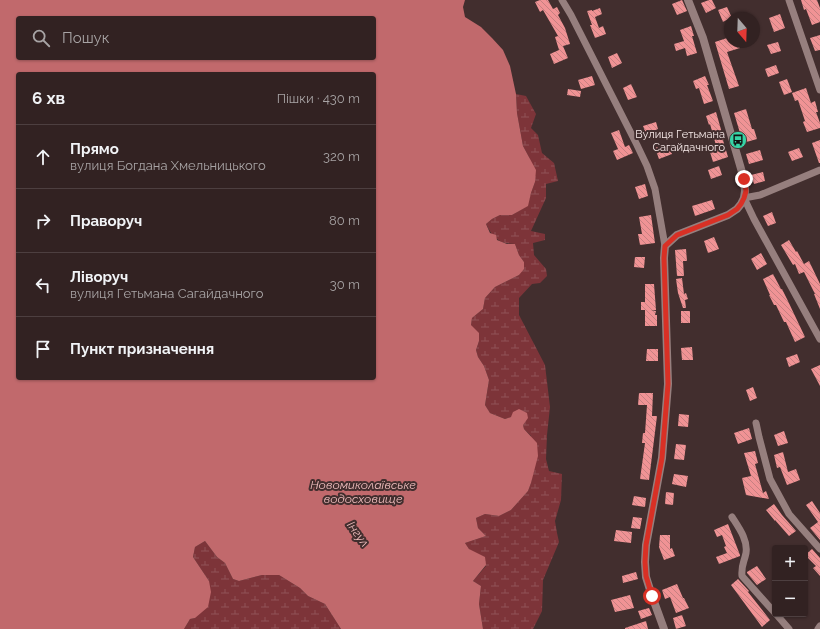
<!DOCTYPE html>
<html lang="uk">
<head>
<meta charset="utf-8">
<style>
  :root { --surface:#322222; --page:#3d2f2f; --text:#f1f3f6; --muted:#a8a4a5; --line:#4d3f40 }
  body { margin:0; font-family:Raleway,sans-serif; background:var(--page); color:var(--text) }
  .controls { position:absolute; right:12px; bottom:12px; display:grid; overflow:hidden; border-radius:4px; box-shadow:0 1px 3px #0004 }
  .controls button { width:36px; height:36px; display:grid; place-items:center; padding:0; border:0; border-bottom:1px solid var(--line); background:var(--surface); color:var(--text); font:20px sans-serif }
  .compass { position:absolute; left:724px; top:12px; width:36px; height:36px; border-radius:50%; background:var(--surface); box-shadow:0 1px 3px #0004; rotate:161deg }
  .stop { position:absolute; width:12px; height:12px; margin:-9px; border:3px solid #d93025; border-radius:50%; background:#fff }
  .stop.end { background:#d93025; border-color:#fff; box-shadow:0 1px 4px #0008 }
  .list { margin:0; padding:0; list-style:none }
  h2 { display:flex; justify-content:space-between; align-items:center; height:52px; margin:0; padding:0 16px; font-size:17px }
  h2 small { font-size:13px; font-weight:400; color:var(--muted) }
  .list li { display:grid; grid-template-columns:26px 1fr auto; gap:12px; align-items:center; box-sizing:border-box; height:64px; padding:0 16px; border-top:1px solid var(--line) }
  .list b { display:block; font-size:15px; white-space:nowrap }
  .list p { margin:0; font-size:13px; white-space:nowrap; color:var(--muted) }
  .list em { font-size:13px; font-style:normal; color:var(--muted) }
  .icon { flex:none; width:22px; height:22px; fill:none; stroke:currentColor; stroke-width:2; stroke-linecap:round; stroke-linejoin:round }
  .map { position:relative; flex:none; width:820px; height:629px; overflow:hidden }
  .search { position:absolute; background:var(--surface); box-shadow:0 1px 3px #0004; left:16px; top:16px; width:360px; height:44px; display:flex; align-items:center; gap:10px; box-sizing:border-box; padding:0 14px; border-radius:4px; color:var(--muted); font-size:15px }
  .panel { position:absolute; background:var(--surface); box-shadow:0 1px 3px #0004; left:16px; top:72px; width:360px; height:308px; border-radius:4px }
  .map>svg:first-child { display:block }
  .wetland { fill:url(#wetland-marsh) }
  .water { fill:#c1696c; fill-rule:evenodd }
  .building { fill:url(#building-back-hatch) }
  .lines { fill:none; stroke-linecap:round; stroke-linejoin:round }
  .minor { stroke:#967f7e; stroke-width:7 }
  .tertiary { stroke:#967f7e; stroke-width:8 }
  .route { stroke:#d93025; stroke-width:5 }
  .labels { text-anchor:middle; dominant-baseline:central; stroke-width:4; stroke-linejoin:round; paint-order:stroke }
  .poi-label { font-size:11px; fill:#f8ebea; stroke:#422e2e; text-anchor:end }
  .water-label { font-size:12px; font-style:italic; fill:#f1bfbf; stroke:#422e2e }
</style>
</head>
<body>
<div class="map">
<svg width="820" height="629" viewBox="0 0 820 629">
  <defs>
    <pattern id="wetland-marsh" width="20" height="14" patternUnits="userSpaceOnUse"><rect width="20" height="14" fill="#7d3439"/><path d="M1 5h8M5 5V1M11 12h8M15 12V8" fill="none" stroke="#905256"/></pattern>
    <pattern id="building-back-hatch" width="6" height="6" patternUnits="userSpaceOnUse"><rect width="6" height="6" fill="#f09395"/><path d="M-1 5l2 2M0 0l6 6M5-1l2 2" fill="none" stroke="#c68081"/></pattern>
  </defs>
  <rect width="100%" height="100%" fill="#422e2e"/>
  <!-- wetland -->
  <g class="wetland">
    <path d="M 516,94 L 526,96 L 536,114 L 531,128 L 538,135 L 542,153 L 554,163 L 558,181 L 546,184 L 546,198 L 531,231 L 545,234 L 545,240 L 533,243 L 534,255 L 546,269 L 547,276 L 540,283 L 532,284 L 519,298 L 519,315 L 545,365 L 550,407 L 547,435 L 546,459 L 549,471 L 562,474 L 561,500 L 555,521 L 557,533 L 559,542 L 543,580 L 542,611 L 533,629 L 483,629 L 479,604 L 481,586 L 473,581 L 486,566 L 469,549 L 465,543 L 486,536 L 478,528 L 476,518 L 485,514 L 499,516 L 511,510 L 528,491 L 531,483 L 533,471 L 531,436 L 524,429 L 523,425 L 511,417 L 505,419 L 490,413 L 485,405 L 489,380 L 484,366 L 478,357 L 476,350 L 479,341 L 471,325 L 472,318 L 483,309 L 485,298 L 495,287 L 519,275 L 524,262 L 519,255 L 515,244 C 499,244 493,238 486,224 L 492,219 L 500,215 L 512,215 L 527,206 L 531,193 L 535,182 L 529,157 L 523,146 L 517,113 Z"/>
    <polygon points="205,541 217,557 225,563 233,579 239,581 262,575 279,575 300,588 308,596 325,604 341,629 184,629 190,619 195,618 209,581 193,557 195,547"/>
  </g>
  <!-- water -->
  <path class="water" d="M 0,0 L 465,0 L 463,7 L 465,17 L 481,27 L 492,38 L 503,50 L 510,66 L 516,94 L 517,113 L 523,146 L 536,170 L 535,182 L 531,193 L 528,206 L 512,215 L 500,215 L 492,219 L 486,224 L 490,233 L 496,235 L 497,240 L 507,244 L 515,244 L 519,255 L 524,262 L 524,269 L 519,275 L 495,287 L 485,298 L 483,309 L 472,318 L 471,325 L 479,333 L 479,341 L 476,350 L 478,357 L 484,366 L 489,380 L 485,405 L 490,413 L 505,419 L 511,417 L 513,412 L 519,409 L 527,413 L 528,418 L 523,425 L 524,429 L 537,443 L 538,456 L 531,483 L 528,491 L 511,510 L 499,516 L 485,514 L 476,518 L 478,528 L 486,536 L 465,543 L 469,549 L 485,557 L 486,565 L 473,581 L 481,586 L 479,604 L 483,629 L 341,629 L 325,604 L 308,596 L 300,588 L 279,575 L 262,575 L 239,581 L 233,579 L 225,563 L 217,557 L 205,541 L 195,547 L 193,557 L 209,581 L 211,592 L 208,607 L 195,618 L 190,619 L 184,629 L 0,629 ZM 18,18 L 374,18 L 374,58 L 18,58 ZM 18,74 L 374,74 L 374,378 L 18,378 Z"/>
  <!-- building -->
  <g class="building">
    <polygon points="540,0 548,0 553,9 557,7 560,13 558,15 565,28 570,44 563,46 568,58 554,64 550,54 559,50 555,37 558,36 543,10 540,12 535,2"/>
    <polygon points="682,0 687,11 677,15 672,4"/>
    <polygon points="709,0 712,0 716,8 706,13 701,3"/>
    <polygon points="801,0 817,0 820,8 820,22 812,25 806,9 804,10"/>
    <polygon points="727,7 732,18 730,18 723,22 718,10"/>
    <polygon points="600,8 602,14 595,17 599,28 603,26 606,34 595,38 590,25 592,25 587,11 592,10 592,11"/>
    <polygon points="780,14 785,28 774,32 769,18"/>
    <polygon points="691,26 694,36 692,36 697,53 687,56 685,48 676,51 674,44 684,41 680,30"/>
    <polygon points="820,35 820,50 815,51 810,38"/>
    <polygon points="730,37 730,42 738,42 740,48 727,52 739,86 729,89 715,42"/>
    <polygon points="778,42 781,51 771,54 767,45"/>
    <polygon points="617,53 622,63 612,68 608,57"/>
    <polygon points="776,65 779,73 768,77 765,69"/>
    <polygon points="592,76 595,85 581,89 578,80"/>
    <polygon points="705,76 709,85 707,85 713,101 704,104 699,88 696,89 693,81"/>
    <polygon points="787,79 792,92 784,95 779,82"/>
    <polygon points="631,84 637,97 628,100 623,88"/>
    <polygon points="806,88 811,103 815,101 818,112 816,112 820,123 820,128 807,132 803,122 805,121 798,100 795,101 792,93"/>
    <polygon points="568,89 581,91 580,97 567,95"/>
    <polygon points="746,109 752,129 754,129 757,139 743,143 734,113"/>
    <polygon points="716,112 724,140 723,140 728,157 713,162 710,152 717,149 710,124 709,125 706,116"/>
    <polygon points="656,122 658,129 646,134 643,126"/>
    <polygon points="619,130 625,147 629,145 633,153 617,160 613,151 618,149 611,133"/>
    <polygon points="820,140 820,163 819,163 812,143"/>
    <polygon points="668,143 672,154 659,159 655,148"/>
    <polygon points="799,148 803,157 792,161 788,152"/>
    <polygon points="760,150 763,160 749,164 746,154"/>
    <polygon points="719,166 722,175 711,179 708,170"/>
    <polygon points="763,172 765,181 754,184 751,175"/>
    <polygon points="645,184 648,196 639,199 635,187"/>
    <polygon points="712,200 715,209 695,216 692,206"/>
    <polygon points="772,212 776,223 768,226 763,216"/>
    <polygon points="651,215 655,243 640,245 638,234 642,234 639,217"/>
    <polygon points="714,237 719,249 708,253 704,241"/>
    <polygon points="789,240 796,252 797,251 804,264 809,261 820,284 820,309 814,294 815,294 804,272 799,274 795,264 793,265 781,245"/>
    <polygon points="686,249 687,261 683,261 684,276 677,276 675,250"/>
    <polygon points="761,253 767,264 757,270 751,259"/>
    <polygon points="635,257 645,257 644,268 634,267"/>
    <polygon points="773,274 781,289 782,289 787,299 805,337 795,342 786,322 784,322 776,305 774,305 769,295 770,295 763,279"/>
    <polygon points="682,278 684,294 686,293 688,299 685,300 686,308 683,308 678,293 676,279"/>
    <polygon points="645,284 654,284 656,310 651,311 656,311 655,315 657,315 657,326 645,326 645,310 641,310 641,302 645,302"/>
    <rect x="681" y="311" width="9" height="12"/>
    <polygon points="692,347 693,360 682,360 681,348"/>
    <polygon points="647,349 658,349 658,361 646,361"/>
    <polygon points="797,354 800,362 789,367 786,358"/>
    <polygon points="820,365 820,386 811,369"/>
    <polygon points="753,387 757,398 750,401 746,390"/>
    <polygon points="639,393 653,393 652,416 657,416 649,480 640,479 645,443 642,443 643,433 645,433 647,405 638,405"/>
    <polygon points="679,414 689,415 688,427 678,426"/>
    <polygon points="749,428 752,439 738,444 734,433"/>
    <polygon points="784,431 788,443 778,446 774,435"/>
    <polygon points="676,444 686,445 684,460 674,459"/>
    <polygon points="755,451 758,463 755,464 763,493 766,491 769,499 746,495 742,478 751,476 744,453"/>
    <polygon points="783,452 788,472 796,469 800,480 787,485 780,467 777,468 774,455"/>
    <polygon points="674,474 688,476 686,487 672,484"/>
    <polygon points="666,492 674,493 673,505 665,504"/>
    <polygon points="634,496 646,498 645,507 632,505"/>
    <polygon points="812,501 820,513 820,540 810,528 818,522 806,505"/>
    <polygon points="774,504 782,515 796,531 789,536 775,520 775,521 766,510"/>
    <polygon points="633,517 642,518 640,529 631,528"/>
    <polygon points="728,524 740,555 740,556 719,564 716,557 727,553 724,547 726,546 722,535 717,537 714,530"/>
    <polygon points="616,530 632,532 631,543 614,541"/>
    <polygon points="660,535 670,535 670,549 672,548 675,556 664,560 659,547"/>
    <polygon points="812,549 820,558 820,576 813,568 816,566 805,555"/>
    <polygon points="757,566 766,579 757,585 747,573 747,572"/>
    <polygon points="636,572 638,579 623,583 622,576"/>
    <polygon points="738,579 749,591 748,592 770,620 762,627 731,585"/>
    <polygon points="677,584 683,598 684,598 689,608 676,613 670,597 665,599 662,590"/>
    <polygon points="630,595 634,608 615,612 611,600"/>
    <polygon points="649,608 652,615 641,619 638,611"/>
    <polygon points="682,615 686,626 676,629 673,618"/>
    <polygon points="646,621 648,629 625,629 625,628"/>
  </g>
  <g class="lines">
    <!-- minor -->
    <g class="minor">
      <polyline points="562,0 571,15 637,145 647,166 655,189 665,246"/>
      <polyline points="789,0 820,90"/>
      <polyline points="820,170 760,195 744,198 754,219 820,339"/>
      <polyline points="756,423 759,437 770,479 789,514 820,549"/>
      <path d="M 732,517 C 739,528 748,540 746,553 C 744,563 741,565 742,576 L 775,613"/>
      <polyline points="776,614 789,629"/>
      <polyline points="818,629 820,626"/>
    </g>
    <!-- tertiary -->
    <polyline class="tertiary" points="664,629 652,596 646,577 645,562 646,545 662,458 668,384 664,258 665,246 677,235 728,215 737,209 741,204 744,198 745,191 744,179 703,38 688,0"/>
  </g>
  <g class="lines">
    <!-- route -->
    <polyline class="route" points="652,596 646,576 645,562 646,545 662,458 668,384 664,258 665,246 677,235 728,215 737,209 741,204 744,198 746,191 744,179"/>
  </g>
  <!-- icons -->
  <defs>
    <symbol id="bus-disc" viewBox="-11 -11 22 22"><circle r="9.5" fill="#37d4a6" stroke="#422e2e"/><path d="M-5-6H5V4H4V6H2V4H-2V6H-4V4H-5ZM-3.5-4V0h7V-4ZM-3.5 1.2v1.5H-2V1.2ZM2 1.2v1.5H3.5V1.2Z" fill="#111"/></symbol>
  </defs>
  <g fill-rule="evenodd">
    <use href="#bus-disc" x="728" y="130" width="20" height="20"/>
  </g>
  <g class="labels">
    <!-- poi labels -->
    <g class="poi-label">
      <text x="725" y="134">Вулиця Гетьмана<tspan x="725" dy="13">Сагайдачного</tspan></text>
    </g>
    <!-- water labels -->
    <g class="water-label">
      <text x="363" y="485">Новомиколаївське<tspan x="363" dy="14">водосховище</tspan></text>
      <text transform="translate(358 534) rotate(54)">Інгул</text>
    </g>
  </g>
</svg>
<div class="controls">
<button>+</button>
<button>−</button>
</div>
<svg class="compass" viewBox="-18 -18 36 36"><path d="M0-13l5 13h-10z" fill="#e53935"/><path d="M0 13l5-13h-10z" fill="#a8a4a5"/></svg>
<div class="stop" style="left:652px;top:596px"></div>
<div class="stop end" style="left:744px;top:179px"></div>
<div class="search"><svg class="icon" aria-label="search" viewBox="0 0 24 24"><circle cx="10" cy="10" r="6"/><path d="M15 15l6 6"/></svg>Пошук</div>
<section class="panel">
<h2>6 хв<small>Пішки · 430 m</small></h2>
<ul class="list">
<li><svg class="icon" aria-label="ahead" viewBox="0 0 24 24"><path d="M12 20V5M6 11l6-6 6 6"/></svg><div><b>Прямо</b><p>вулиця Богдана Хмельницького</p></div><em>320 m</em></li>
<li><svg class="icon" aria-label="right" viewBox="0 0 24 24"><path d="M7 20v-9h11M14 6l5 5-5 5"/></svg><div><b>Праворуч</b></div><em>80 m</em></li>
<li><svg class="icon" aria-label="left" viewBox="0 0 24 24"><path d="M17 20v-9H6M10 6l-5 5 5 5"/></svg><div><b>Ліворуч</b><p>вулиця Гетьмана Сагайдачного</p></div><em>30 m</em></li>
<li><svg class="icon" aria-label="arrive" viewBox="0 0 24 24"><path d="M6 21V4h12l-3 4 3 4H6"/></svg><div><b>Пункт призначення</b></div></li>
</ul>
</section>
</div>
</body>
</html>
